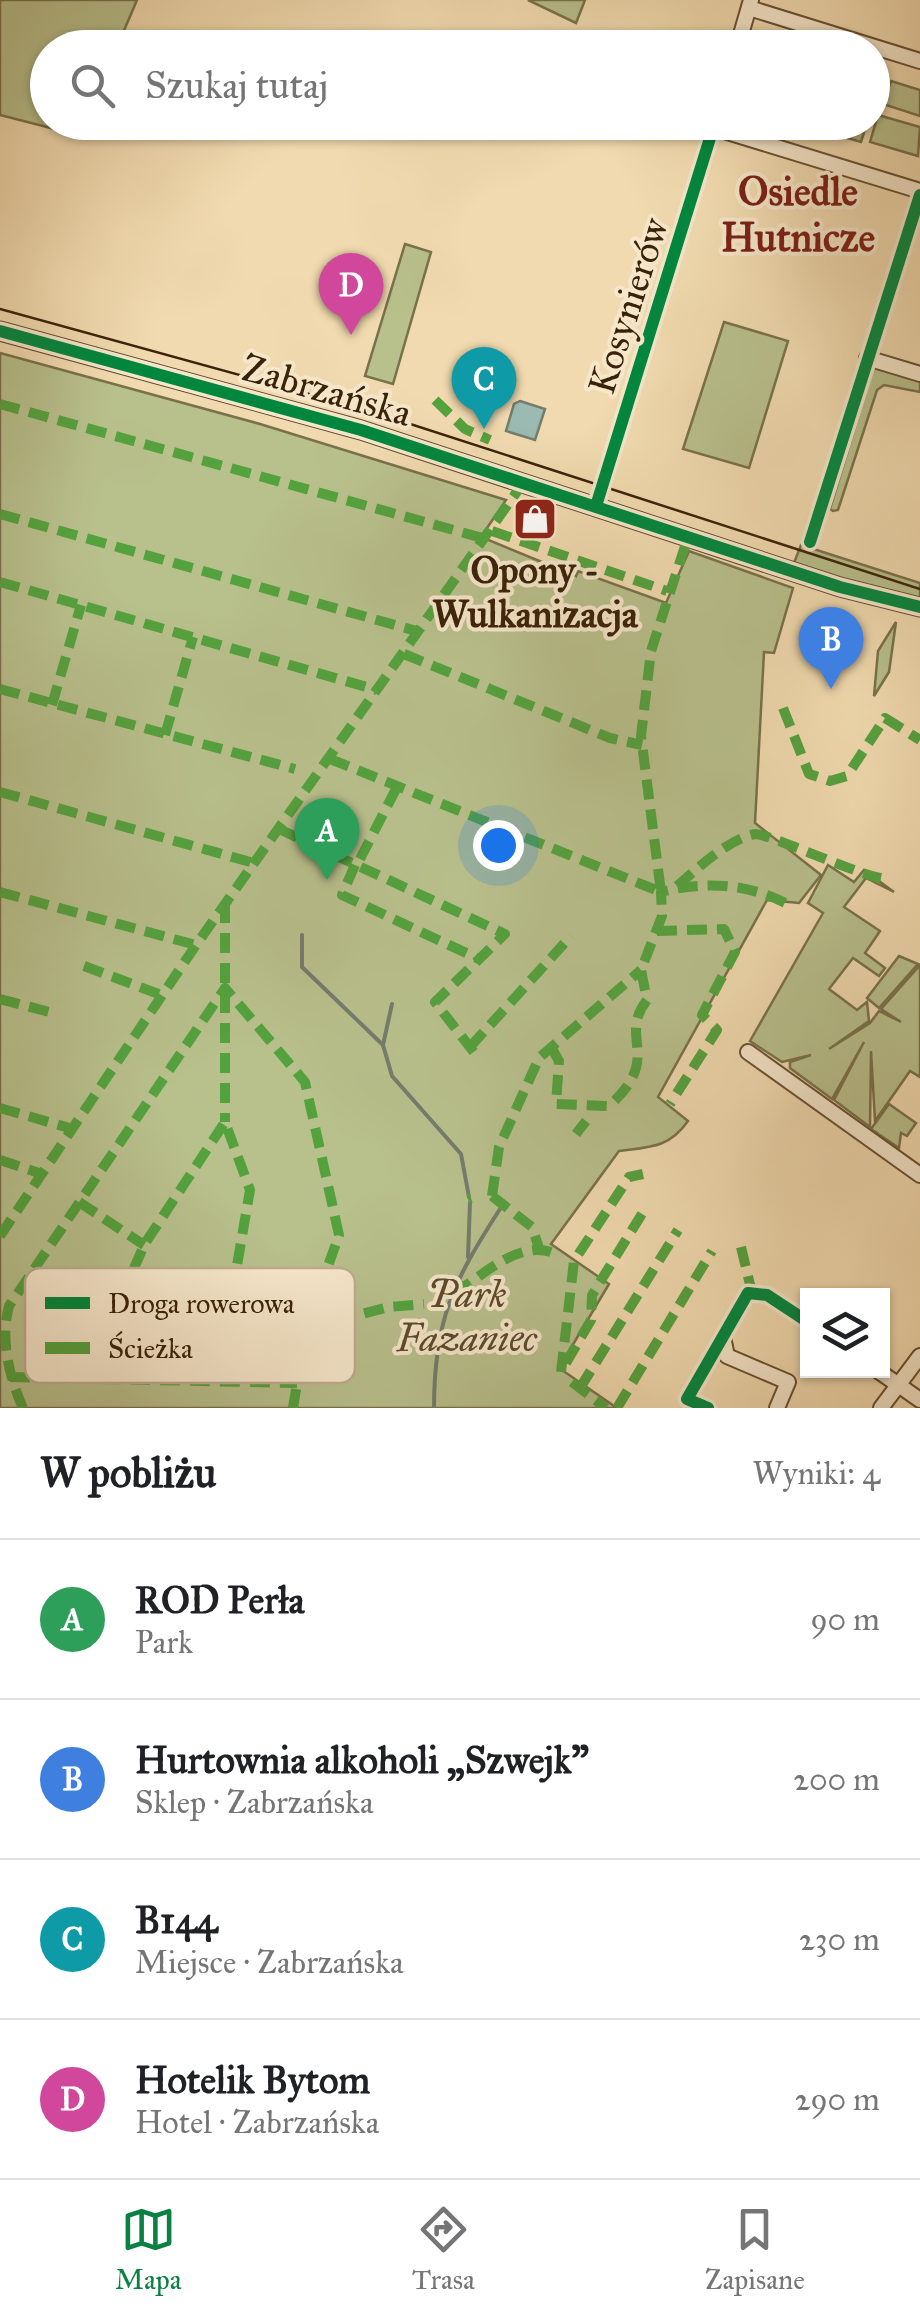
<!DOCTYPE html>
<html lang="pl">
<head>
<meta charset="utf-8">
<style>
  :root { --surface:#fff; --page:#f6f6f6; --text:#202124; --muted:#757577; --line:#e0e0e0; --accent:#0b8043 }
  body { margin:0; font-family:"IM FELL Great Primer",serif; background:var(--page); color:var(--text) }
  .controls { position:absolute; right:30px; bottom:30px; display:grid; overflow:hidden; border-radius:0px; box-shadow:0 2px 8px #0004 }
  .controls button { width:90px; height:90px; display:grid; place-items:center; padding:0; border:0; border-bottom:2px solid var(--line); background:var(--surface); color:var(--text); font:50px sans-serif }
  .you { position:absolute; left:498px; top:845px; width:35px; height:35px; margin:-25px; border:8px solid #fff; border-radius:50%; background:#1a73e8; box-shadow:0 0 0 15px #1a73e833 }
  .badge { display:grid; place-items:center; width:65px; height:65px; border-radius:50%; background:var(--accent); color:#fff; font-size:32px; font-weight:700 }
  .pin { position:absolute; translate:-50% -82px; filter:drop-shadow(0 2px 5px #0008) }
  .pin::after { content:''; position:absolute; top:52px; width:35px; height:30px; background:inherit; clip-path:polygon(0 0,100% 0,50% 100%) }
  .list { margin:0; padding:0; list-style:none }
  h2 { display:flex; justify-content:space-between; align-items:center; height:130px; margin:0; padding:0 40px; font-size:42px }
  h2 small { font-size:32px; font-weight:400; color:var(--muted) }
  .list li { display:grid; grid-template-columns:65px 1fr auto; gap:30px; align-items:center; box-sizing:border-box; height:160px; padding:0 40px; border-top:2px solid var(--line) }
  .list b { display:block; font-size:38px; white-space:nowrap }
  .list p { margin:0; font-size:32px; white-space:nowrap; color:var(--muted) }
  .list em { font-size:32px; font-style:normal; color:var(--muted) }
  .icon { flex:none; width:55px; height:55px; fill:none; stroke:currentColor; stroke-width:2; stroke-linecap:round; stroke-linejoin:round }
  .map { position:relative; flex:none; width:920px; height:1408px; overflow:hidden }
  .search { position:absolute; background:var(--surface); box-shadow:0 2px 8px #0004; left:30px; right:30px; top:30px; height:110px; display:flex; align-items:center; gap:25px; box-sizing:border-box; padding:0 35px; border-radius:55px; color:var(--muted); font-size:38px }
  .sheet { height:770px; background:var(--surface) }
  nav { display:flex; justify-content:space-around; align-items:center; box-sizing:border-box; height:140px; border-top:2px solid var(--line); background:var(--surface); font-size:28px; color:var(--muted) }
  nav a { display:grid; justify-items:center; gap:5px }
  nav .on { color:var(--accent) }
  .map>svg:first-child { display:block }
  .green { fill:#b8c08c; stroke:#79714a; stroke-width:2.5 }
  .water { fill:#9bbab1; stroke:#747d6d; stroke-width:2.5 }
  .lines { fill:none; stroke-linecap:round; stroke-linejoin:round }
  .stream { stroke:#747d6d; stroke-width:4 }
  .minor-casing { stroke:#685032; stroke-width:18 }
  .tertiary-casing { stroke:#685032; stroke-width:21 }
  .minor { stroke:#f6e7cb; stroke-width:14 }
  .tertiary { stroke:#f6e7cb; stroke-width:18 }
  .tram { stroke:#3a2208; stroke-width:2.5 }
  .quiet { stroke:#54a23e; stroke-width:10; stroke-dasharray:20 10; stroke-linecap:butt }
  .cycleway-casing { stroke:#f6e7cb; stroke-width:19 }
  .cycleway { stroke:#00873e; stroke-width:12 }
  .labels { text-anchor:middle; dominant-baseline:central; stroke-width:8; stroke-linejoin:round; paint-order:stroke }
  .street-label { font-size:38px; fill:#3a2208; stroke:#f6e7cb }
  .poi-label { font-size:38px; font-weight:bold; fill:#3a2208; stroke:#f6e7cb }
  .park-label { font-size:38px; font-style:italic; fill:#5a4a29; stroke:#f6e7cb }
  .neighbourhood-label { font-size:40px; font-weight:bold; fill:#7a1f14; stroke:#f6e7cb }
  .key { fill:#f6e7cb; stroke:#beac90; stroke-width:2.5 }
  .key-label { font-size:28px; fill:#3a2208 }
</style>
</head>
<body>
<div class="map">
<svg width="920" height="1408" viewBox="0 0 920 1408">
  <rect width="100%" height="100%" fill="#f1daaf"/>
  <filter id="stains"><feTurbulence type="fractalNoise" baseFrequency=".002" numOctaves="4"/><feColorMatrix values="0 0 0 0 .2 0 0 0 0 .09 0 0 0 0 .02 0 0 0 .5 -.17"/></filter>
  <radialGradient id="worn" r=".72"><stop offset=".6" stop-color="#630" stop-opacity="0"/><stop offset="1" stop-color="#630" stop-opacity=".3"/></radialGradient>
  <!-- green -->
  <g class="green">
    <polygon points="0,0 137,0 117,47 48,48 48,122 84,123 78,135 0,115"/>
    <polygon points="528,0 585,0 576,23"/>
    <polygon points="891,81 920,90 920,116 883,104"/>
    <polygon points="878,115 920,127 918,156 870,142"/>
    <polygon points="796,123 867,122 867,123 861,142"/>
    <polygon points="405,244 431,252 393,384 365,376"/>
    <polygon points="724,322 788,341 749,468 683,449"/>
    <path d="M 0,353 L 260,424 L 506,500 L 481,537 L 576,576 L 578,571 L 666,603 L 689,551 L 793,588 L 774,653 L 764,652 L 755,823 L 821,875 L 799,903 L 767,900 L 658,1097 L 688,1121 C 669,1148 650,1147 619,1151 L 551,1244 L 609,1284 L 559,1368 L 617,1408 L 0,1408 Z"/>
    <polygon points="874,366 920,380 920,392 884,385 877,390 838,510 833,511 830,509"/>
    <polygon points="801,545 920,583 920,599 877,591 794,563"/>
    <polygon points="896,622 889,672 874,696 878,651"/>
    <polygon points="828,865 854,882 864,870 894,892 866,878 844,907 880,931 865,953 885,968 879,976 853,958 829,989 857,1010 867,1002 869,1021 829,1049 870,1023 879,1011 901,1022 881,1009 920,965 920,1077 910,1071 875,1121 871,1051 870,1127 834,1100 864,1042 832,1099 790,1068 790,1062 811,1055 782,1062 750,1041 823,913 808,903"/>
    <polygon points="899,956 918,964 879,1008 867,998"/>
    <polygon points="889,1104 916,1123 907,1136 901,1133 899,1148 871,1129"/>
  </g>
  <!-- water -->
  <polygon class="water" points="520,401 545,409 535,440 506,431 514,404"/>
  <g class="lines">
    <!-- stream -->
    <g class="stream">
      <polyline points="302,935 302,967 383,1045"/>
      <polyline points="392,1004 383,1045 392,1076 461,1154 469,1197"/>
      <polyline points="468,1257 470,1202"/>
      <path d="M 434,1408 C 434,1320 453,1282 500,1209"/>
    </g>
    <defs>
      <g id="minor">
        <polyline points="749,8 920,61"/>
        <polyline points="737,48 751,0"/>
        <polyline points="714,128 920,191"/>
        <polyline points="867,358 920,374"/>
        <polyline points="596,506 715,122"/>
        <polyline points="810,542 920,195"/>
        <polyline points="748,1052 920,1175"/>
        <polyline points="723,1337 727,1356 788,1382 777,1408"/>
        <polyline points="877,1370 920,1400"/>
        <polyline points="708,1408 687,1399 748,1293 767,1295 808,1322"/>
        <polyline points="881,1408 920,1356"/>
      </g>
      <polyline id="tertiary" points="0,331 361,430 840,587 920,607"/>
    </defs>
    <!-- minor casing -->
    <use href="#minor" class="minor-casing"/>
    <!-- tertiary casing -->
    <use href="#tertiary" class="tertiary-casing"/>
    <!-- minor -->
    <use href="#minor" class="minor"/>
    <!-- tertiary -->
    <use href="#tertiary" class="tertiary"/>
    <!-- tram -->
    <polyline class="tram" points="0,309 367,410 920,589"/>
    <!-- quiet -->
    <g class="quiet">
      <polyline points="435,400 465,429 490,440"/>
      <polyline points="0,404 486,539"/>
      <polyline points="0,514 420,632"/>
      <polyline points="492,531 667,591"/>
      <polyline points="0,582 377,690"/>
      <polyline points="404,654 610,738 642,745"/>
      <polyline points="0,689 295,769"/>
      <polyline points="52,705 81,605"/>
      <polyline points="783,708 809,774 830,781 847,776 885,718 920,740"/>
      <polyline points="165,735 193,637"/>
      <polyline points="330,759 661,892 641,736 651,651 688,537"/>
      <polyline points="0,792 254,863"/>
      <polyline points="279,829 505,934 435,1002 476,1055"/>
      <polyline points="360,859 397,787"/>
      <polyline points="355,865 342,895 479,959"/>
      <path d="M 677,886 C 697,869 728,839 755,834 C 767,833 853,873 881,878"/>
      <polyline points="0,892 196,945"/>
      <polyline points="225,903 225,1122"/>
      <polyline points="657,931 724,929 735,952 702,1015 717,1030 670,1104"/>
      <polyline points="84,966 164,996"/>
      <polyline points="0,999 53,1013"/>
      <polyline points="470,1047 571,936"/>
      <path d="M 551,1047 L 559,1061 L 556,1104 L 609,1106 C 664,1057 617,1038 647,1000 L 641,970 L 662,916 L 661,892 C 703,881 749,883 789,905"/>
      <polyline points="0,1108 73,1129"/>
      <polyline points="576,1134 586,1121"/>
      <polyline points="0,1160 42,1174"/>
      <polyline points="492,1196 499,1147 539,1058 641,970"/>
      <polyline points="492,1196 532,1227 539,1248"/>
      <polyline points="468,1199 471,1198"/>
      <polyline points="79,1202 144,1245"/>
      <polyline points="0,1236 196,945 523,483"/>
      <polyline points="741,1247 752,1293"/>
      <path d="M 453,1283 L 464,1287 C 488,1270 521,1242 551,1252"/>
      <polyline points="306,1328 389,1307 424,1304"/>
      <polyline points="566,1363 591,1320 592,1295 645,1209"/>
      <polyline points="561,1372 574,1261 629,1177 643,1174"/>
      <polyline points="10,1377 297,1383"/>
      <polyline points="87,1379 144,1245 225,1122 250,1190 217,1381"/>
      <polyline points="572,1382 606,1408"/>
      <polyline points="580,1388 678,1230"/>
      <path d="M 23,1408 C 9,1377 0,1339 9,1306 L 225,988 L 305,1082 L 339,1235 L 306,1328 L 293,1408"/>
      <polyline points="617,1408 712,1251"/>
    </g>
    <defs>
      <g id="cycleway">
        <polyline points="0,331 361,430 840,587 920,607"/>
        <polyline points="596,506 715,122"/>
        <polyline points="810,542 920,195"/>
        <polyline points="708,1408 687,1399 748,1293 767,1295 808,1322"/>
      </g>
    </defs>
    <!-- cycleway casing -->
    <use href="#cycleway" class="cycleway-casing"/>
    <!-- cycleway -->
    <use href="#cycleway" class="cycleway"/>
  </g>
  <!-- icons -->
  <defs>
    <symbol id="shop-square" viewBox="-11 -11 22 22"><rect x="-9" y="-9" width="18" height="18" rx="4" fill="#8f2418" stroke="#f6e7cb"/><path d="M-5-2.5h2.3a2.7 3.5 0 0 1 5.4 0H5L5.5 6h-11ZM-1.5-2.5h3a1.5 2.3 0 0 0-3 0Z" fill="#fff"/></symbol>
  </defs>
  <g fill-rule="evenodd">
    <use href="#shop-square" x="510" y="494" width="50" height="50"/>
  </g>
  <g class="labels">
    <!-- street labels -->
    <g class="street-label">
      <text transform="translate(628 306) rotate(-72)">Kosynierów</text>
      <text transform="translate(327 390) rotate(16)">Zabrzańska</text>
    </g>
    <!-- poi labels -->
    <g class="poi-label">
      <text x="535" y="570">Opony -<tspan x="535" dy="44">Wulkanizacja</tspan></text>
    </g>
    <!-- park labels -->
    <g class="park-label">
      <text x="467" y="1294">Park<tspan x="467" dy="44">Fazaniec</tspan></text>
    </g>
    <!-- neighbourhood labels -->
    <g class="neighbourhood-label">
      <text x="798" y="191">Osiedle<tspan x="798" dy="46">Hutnicze</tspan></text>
    </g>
  </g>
  <!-- legend -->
  <rect x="25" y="1268" width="330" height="115" rx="15" class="key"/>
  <rect x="45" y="1297" width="45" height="12" fill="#00873e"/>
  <rect x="45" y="1342" width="45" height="12" fill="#54a23e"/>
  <g class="key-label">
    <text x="108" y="1313">Droga rowerowa</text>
    <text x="108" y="1358">Ścieżka</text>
  </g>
  <rect width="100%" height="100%" filter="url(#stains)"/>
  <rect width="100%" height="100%" fill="url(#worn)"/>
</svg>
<div class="controls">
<button><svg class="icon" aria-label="layers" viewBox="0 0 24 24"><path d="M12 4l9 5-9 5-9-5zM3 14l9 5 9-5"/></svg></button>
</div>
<div class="you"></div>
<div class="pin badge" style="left:327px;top:880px;background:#2e9e5b">A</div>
<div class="pin badge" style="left:831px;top:689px;background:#3f7fe0">B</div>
<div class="pin badge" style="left:484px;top:429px;background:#0f9aa8">C</div>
<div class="pin badge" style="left:351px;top:335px;background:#d1479c">D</div>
<div class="search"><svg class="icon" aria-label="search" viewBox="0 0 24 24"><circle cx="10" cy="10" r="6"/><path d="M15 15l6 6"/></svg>Szukaj tutaj</div>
</div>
<section class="sheet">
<h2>W pobliżu<small>Wyniki: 4</small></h2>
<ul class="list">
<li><span class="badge" style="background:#2e9e5b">A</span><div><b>ROD Perła</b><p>Park</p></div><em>90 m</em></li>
<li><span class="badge" style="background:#3f7fe0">B</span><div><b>Hurtownia alkoholi „Szwejk”</b><p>Sklep · Zabrzańska</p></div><em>200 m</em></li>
<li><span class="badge" style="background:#0f9aa8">C</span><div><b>B144</b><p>Miejsce · Zabrzańska</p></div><em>230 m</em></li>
<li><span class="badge" style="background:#d1479c">D</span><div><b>Hotelik Bytom</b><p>Hotel · Zabrzańska</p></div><em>290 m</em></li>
</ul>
</section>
<nav>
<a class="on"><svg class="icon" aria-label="map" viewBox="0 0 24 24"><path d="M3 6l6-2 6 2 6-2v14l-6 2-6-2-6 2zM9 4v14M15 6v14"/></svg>Mapa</a>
<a><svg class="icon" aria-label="directions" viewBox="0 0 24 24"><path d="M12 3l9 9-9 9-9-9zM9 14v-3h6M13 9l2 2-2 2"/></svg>Trasa</a>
<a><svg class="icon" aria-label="saved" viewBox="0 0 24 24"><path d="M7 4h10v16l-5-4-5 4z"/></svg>Zapisane</a>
</nav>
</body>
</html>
